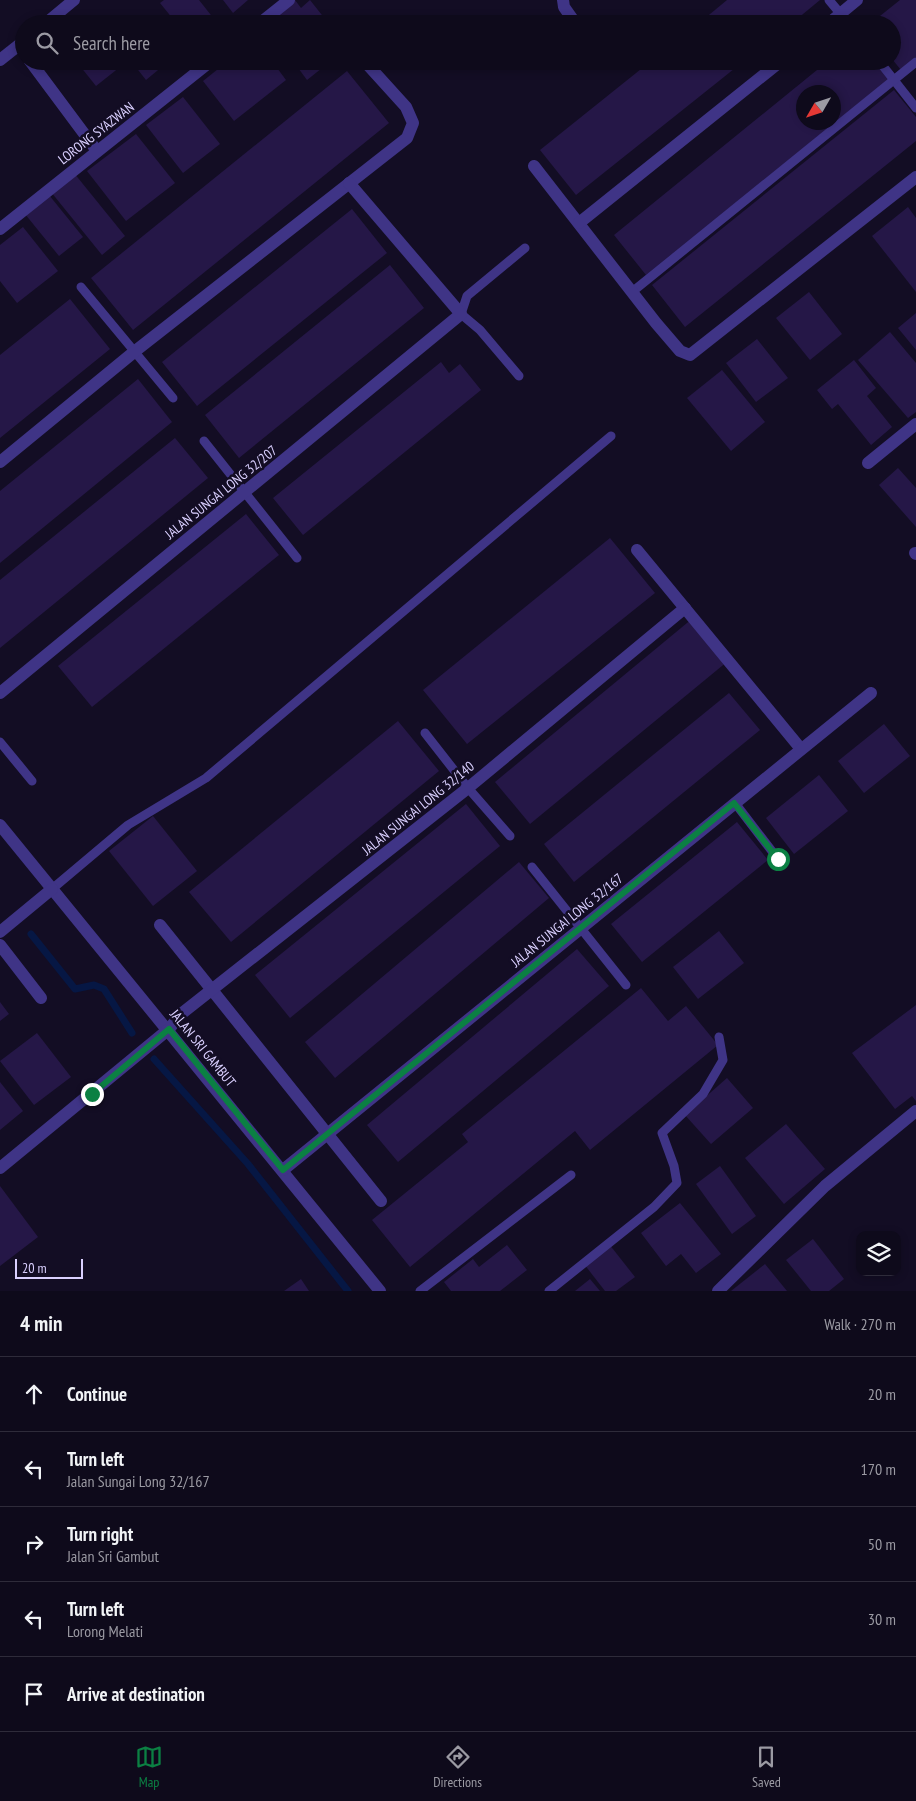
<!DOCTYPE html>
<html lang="en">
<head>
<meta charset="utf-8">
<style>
  :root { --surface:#0e0a1b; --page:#171324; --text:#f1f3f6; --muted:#9b9aa3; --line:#2e2b3a; --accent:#0b8043 }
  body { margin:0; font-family:"PT Sans Narrow",sans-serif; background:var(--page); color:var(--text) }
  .controls { position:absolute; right:15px; bottom:15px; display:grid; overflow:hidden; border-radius:10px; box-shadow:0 2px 8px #0003 }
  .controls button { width:45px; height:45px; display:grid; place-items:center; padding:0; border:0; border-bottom:1px solid var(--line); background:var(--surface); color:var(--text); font:25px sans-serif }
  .compass { position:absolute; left:796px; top:85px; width:45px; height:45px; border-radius:50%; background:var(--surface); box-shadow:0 2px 8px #0003; rotate:231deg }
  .scale { position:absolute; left:15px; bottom:12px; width:68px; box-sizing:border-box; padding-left:5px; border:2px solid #dad0ff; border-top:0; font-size:14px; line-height:18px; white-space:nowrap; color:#dad0ff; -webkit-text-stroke:4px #130d24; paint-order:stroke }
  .stop { position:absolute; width:15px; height:15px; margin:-11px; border:4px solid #0b8043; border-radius:50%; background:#fff }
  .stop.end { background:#0b8043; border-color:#fff; box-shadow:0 1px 5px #0008 }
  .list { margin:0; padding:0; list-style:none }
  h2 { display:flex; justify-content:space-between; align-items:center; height:65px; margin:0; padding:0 20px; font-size:21px }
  h2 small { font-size:16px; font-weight:400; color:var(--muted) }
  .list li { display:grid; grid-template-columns:32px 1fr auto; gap:15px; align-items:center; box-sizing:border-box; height:75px; padding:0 20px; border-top:1px solid var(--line) }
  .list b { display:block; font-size:19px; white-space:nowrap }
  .list p { margin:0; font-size:16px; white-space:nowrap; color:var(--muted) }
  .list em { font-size:16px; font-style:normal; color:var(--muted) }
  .icon { flex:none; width:28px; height:28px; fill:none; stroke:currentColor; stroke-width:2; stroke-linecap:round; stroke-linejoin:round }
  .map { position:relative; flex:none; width:916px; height:1291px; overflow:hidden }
  .search { position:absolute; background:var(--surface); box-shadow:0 2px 8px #0003; left:15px; right:15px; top:15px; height:55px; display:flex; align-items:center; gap:12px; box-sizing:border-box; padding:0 18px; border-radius:28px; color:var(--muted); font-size:19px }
  .sheet { height:440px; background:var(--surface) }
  nav { display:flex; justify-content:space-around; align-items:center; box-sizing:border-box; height:70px; border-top:1px solid var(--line); background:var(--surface); font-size:14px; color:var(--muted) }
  nav a { display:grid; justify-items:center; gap:2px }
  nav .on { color:var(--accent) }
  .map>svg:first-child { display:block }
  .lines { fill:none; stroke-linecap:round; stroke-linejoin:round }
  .stream { stroke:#061744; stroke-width:7 }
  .building { fill:#251747; fill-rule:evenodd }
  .service { stroke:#3f3486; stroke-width:9 }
  .minor { stroke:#3f3486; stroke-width:12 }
  .route { stroke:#0b8043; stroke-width:6 }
  .labels { text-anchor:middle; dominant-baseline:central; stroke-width:5; stroke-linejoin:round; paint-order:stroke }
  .street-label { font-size:14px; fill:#dad0ff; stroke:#130d24 }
</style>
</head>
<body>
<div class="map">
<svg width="916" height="1291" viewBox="0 0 916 1291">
  <rect width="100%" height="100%" fill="#130d24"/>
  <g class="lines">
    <!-- stream -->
    <g class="stream">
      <polyline points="31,934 75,989 94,985 104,989 132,1033"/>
      <polyline points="154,1059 248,1164 348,1291"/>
    </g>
  </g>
  <!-- building -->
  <g class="building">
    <polygon points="164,0 199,0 218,24 177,24 160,3"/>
    <polygon points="223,0 248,0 233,13"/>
    <polygon points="295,0 301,8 310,0 329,24 280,24 274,16"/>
    <polygon points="727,0 820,0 791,24 698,24"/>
    <polygon points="900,0 916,0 916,57 901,70 892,59 892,24 870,24"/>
    <polygon points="76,61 115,61 120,67 96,86"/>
    <polygon points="131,61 169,61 146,80"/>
    <polygon points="228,61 272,61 286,80 234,121 203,81"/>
    <polygon points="293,61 331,61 307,80"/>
    <polygon points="651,61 744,61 576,195 540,150"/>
    <path d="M 828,61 L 876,61 L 890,78 L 646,275 L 614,235 ZM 804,92 L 834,92 L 834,122 L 804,122 Z"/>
    <polygon points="347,71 389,123 133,330 91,278"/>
    <polygon points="894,90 916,117 916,141 685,327 652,285"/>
    <polygon points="183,97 220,144 183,173 146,125"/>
    <polygon points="136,134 175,183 126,221 87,171"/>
    <polygon points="74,173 125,236 102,255 51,192"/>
    <polygon points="49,195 83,237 59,256 25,214"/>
    <polygon points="908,207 916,218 916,292 872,236"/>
    <polygon points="352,209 387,253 197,406 162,362"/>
    <polygon points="23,227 58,271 17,303 0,281 0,245"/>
    <polygon points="390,265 424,308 239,458 205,415"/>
    <polygon points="809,292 842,334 810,360 776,318"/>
    <polygon points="70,299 110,349 0,438 0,355"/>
    <polygon points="916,313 916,350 898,328"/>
    <polygon points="890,332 916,363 916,412 908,418 858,360"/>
    <polygon points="757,339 788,378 756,402 726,363"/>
    <polygon points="854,360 876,388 867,396 892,427 871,445 838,404 832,409 817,390"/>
    <polygon points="441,362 449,373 460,364 481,390 303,535 273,498"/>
    <polygon points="722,370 765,422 731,451 687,398"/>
    <polygon points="138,379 172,422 0,563 0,491"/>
    <polygon points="175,438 208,478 0,648 0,580"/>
    <polygon points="898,468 916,488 916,527 879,485"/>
    <polygon points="246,514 279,555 92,707 58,666"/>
    <polygon points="610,538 655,593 467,744 423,690"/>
    <polygon points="693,618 728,661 530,824 495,782"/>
    <polygon points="729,693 760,730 574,882 544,844"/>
    <polygon points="398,721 439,771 231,942 189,892"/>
    <polygon points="884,724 910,756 864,793 838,761"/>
    <polygon points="819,775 848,811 794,854 766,818"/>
    <polygon points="466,804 500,846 290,1018 255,975"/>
    <polygon points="153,816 197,871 153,906 109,851"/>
    <polygon points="737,822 768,860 642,962 611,924"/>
    <polygon points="519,862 549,898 335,1078 305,1042"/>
    <polygon points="719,931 744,963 698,999 673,967"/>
    <polygon points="577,949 609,986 398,1162 367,1125"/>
    <polygon points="641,988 668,1021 686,1006 718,1045 590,1150 575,1131 410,1267 372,1220 468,1142 462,1134"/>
    <polygon points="0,1002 9,1014 0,1021"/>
    <polygon points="916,1005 916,1101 912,1096 895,1109 852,1053"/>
    <polygon points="37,1033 71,1077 34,1105 0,1061"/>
    <polygon points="727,1078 753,1108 711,1144 685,1115"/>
    <polygon points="0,1082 23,1111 0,1130"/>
    <polygon points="786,1124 825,1169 784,1204 745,1158"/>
    <polygon points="720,1166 756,1216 732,1234 696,1184"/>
    <polygon points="0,1186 38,1237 0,1266"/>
    <polygon points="680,1203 721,1254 696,1273 681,1254 666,1266 641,1233"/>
    <polygon points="813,1239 844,1279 829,1291 811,1291 786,1260"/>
    <polygon points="609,1244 635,1277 616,1291 605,1291 584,1264"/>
    <polygon points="507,1245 527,1270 500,1291 451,1291 444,1282 473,1259 479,1267"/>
    <polygon points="765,1264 787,1291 731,1291"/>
    <polygon points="301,1279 309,1291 284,1291"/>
    <polygon points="590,1279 600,1291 575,1291"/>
  </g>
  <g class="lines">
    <!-- service -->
    <g class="service">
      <polyline points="829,0 849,24"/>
      <polyline points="879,61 916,108"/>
      <polyline points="81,287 173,398"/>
      <polyline points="632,292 916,62"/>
      <polyline points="519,376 480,330 461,314 467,296 525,248"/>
      <polyline points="204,441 297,558"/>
      <polyline points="425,733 468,788 510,836"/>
      <polyline points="0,742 32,781"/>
      <polyline points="735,803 778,859"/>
      <polyline points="532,867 626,985"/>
      <polyline points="52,889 128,825 206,778 611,436"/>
      <polyline points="420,1291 571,1175"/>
      <polyline points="549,1291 654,1207 677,1183 674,1166 662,1133 703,1094 723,1060 719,1037"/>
    </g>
    <!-- minor -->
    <g class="minor">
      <polyline points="563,0 564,7 576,24"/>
      <polyline points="45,24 74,0"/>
      <polyline points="259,24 289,0"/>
      <polyline points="828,24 857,0"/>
      <polyline points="0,60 24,41"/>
      <polyline points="30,61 97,151"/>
      <polyline points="534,166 656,323 680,351 690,355 916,177"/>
      <polyline points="579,223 781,61"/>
      <polyline points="0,229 211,61"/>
      <polyline points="0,462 134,352 407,138 413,123 406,107 367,64"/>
      <polyline points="868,463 916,424"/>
      <polyline points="637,550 801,749"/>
      <polyline points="915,553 916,554"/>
      <polyline points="0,693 461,314 349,183"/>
      <polyline points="0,825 380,1291"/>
      <polyline points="160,925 381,1201"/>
      <polyline points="0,932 52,889"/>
      <polyline points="0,945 41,998"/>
      <polyline points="0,1168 169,1029 181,1014 468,788 685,608"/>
      <polyline points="283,1170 871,693"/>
      <polyline points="718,1291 825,1186 916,1111"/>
    </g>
  </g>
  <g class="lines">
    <!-- route -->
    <polyline class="route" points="92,1094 169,1029 283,1170 734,803 778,859"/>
  </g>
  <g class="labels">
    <!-- street labels -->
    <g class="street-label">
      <text transform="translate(96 133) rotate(-38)">LORONG SYAZWAN</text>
      <text transform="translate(221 492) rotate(-39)">JALAN SUNGAI LONG 32/207</text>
      <text transform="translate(418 808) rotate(-39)">JALAN SUNGAI LONG 32/140</text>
      <text transform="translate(567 920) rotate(-39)">JALAN SUNGAI LONG 32/167</text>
      <text transform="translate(203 1048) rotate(51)">JALAN SRI GAMBUT</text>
    </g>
  </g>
</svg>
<div class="controls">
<button><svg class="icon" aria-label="layers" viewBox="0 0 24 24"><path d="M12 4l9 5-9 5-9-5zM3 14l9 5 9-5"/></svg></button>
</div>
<svg class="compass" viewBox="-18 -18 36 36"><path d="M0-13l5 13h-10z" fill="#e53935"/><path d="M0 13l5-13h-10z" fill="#9b9aa3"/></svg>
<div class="scale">20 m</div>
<div class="stop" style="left:778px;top:859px"></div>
<div class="stop end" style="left:92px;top:1094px"></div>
<div class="search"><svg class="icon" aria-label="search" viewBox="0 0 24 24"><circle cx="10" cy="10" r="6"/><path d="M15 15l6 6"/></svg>Search here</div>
</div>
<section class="sheet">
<h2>4 min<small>Walk · 270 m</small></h2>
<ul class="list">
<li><svg class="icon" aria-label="ahead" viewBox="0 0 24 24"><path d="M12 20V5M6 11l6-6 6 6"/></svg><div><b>Continue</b></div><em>20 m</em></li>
<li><svg class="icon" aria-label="left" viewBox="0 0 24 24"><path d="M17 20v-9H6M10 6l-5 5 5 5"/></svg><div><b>Turn left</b><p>Jalan Sungai Long 32/167</p></div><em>170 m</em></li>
<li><svg class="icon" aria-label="right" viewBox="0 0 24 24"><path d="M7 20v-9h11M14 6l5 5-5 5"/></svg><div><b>Turn right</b><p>Jalan Sri Gambut</p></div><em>50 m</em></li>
<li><svg class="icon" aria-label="left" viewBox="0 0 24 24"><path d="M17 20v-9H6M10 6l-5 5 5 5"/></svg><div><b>Turn left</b><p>Lorong Melati</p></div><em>30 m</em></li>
<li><svg class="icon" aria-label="arrive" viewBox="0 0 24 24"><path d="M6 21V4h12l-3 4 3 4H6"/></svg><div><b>Arrive at destination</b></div></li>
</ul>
</section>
<nav>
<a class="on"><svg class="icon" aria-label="map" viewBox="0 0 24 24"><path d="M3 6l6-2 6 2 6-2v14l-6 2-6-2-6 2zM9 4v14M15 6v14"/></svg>Map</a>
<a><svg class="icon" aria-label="directions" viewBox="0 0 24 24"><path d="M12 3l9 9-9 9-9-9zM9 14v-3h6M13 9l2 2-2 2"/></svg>Directions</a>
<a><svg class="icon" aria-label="saved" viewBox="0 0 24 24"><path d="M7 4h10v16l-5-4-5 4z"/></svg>Saved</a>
</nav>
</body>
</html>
